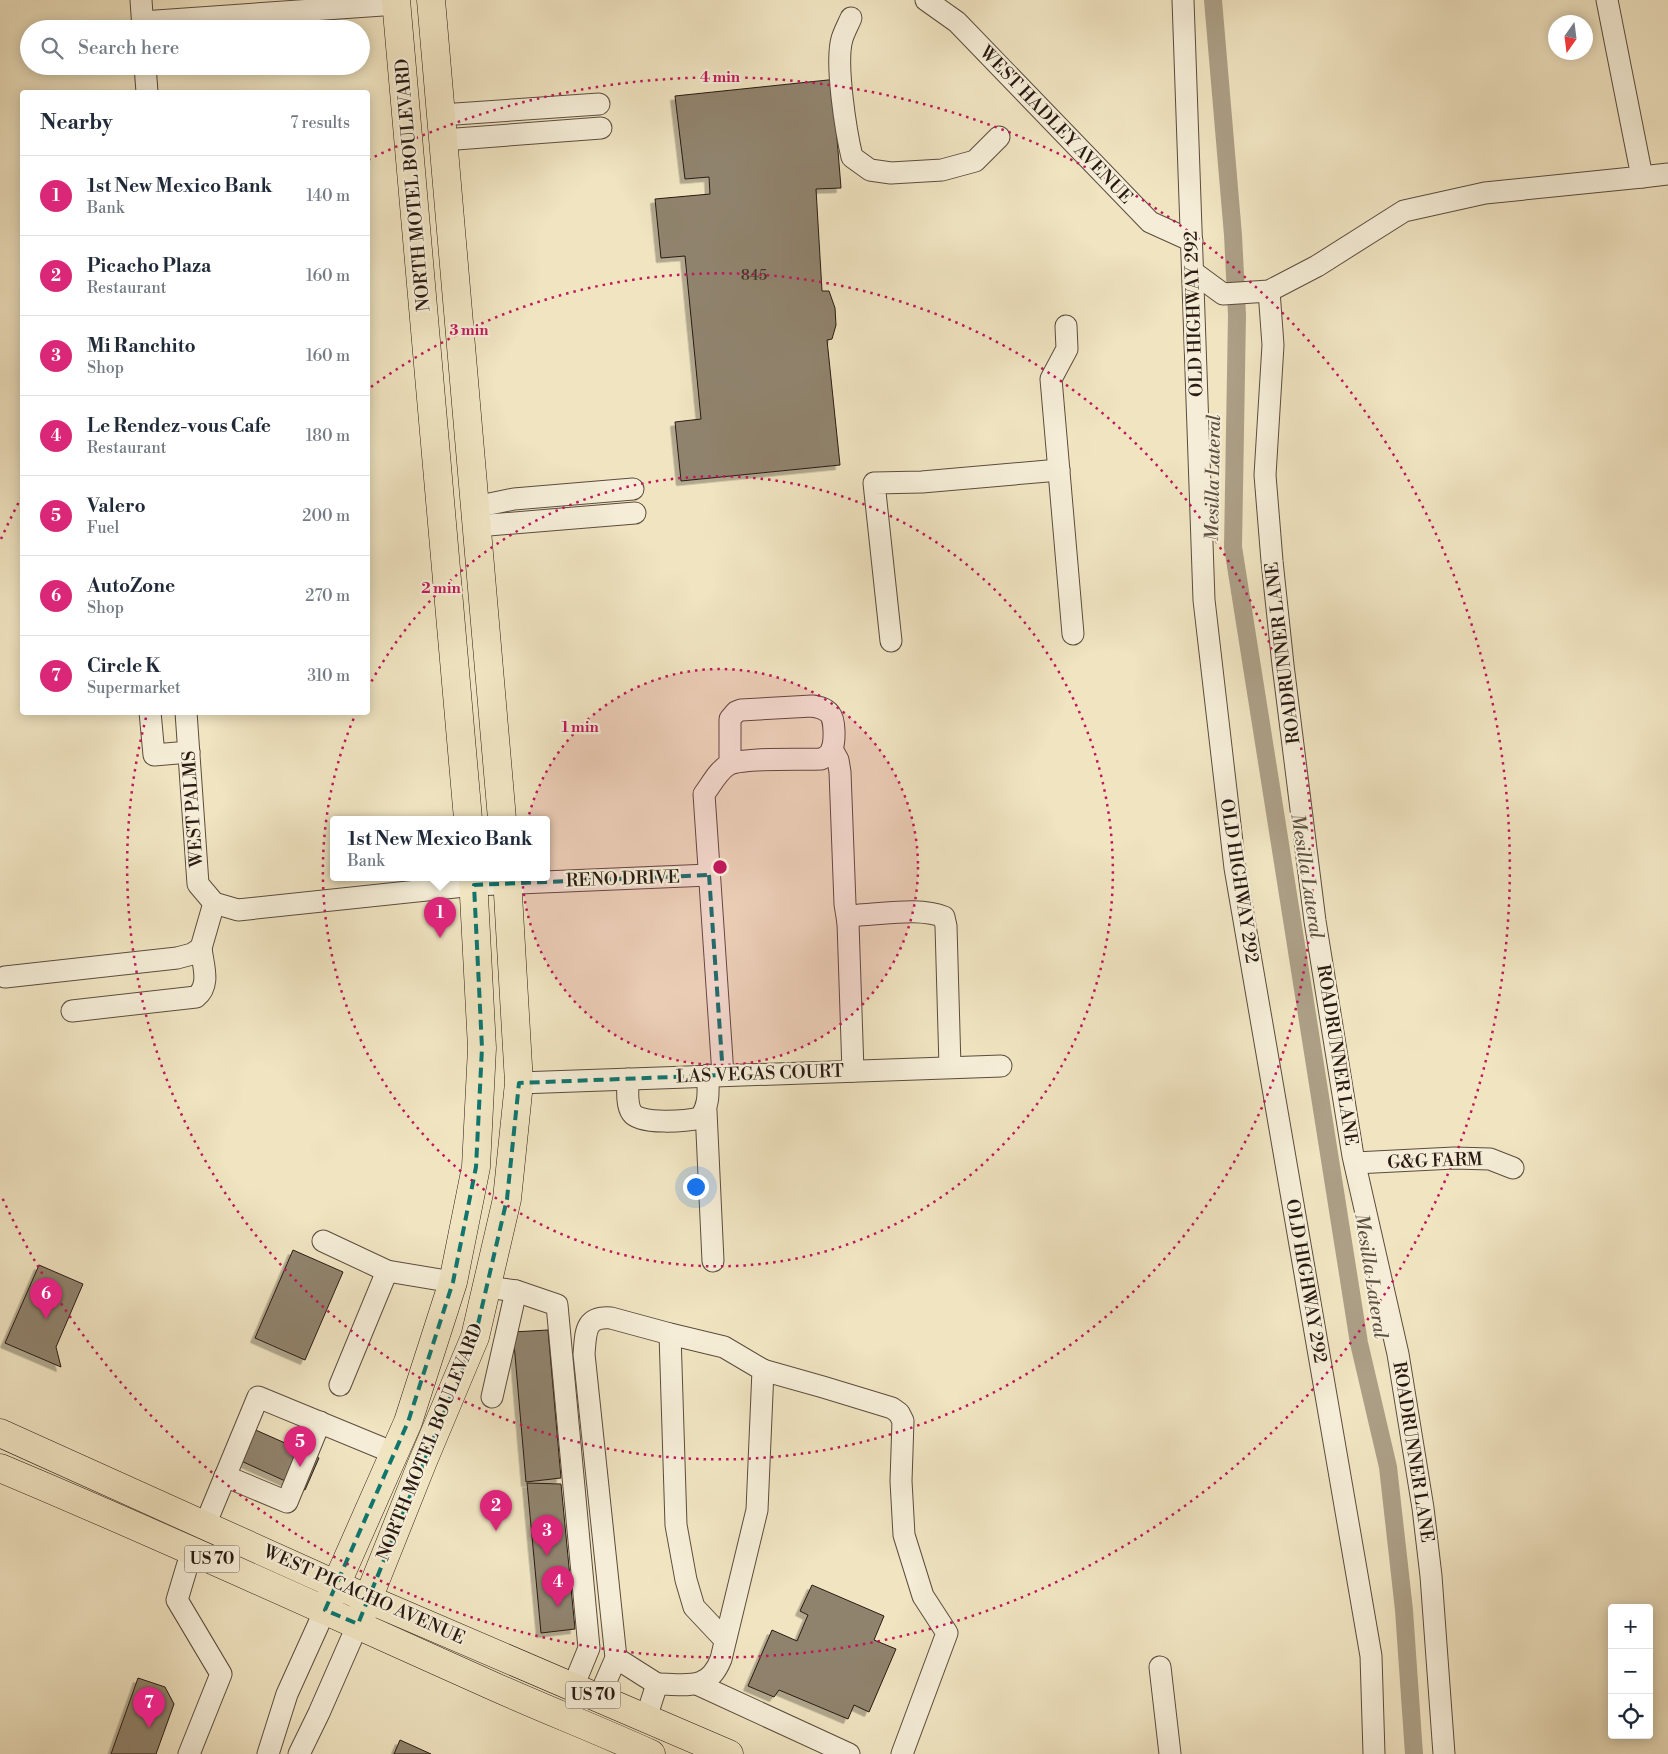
<!DOCTYPE html>
<html lang="en">
<head>
<meta charset="utf-8">
<style>
  :root { --surface:#fff; --page:#f2f2f3; --text:#1f2937; --muted:#747a83; --line:#e0e1e3; --accent:#db2777 }
  body { margin:0; font-family:"Libre Bodoni",serif; background:var(--page); color:var(--text) }
  .controls { position:absolute; right:15px; bottom:15px; display:grid; overflow:hidden; border-radius:5px; box-shadow:0 2px 12px #0003 }
  .controls button { width:45px; height:45px; display:grid; place-items:center; padding:0; border:0; border-bottom:1px solid var(--line); background:var(--surface); color:var(--text); font:25px sans-serif }
  .compass { position:absolute; left:1548px; top:15px; width:45px; height:45px; border-radius:50%; background:var(--surface); box-shadow:0 2px 12px #0003; rotate:194deg }
  .you { position:absolute; left:695px; top:1186px; width:18px; height:18px; margin:-12px; border:4px solid #fff; border-radius:50%; background:#1a73e8; box-shadow:0 0 0 8px #1a73e833 }
  .badge { display:grid; place-items:center; width:32px; height:32px; border-radius:50%; background:var(--accent); color:#fff; font-size:16px; font-weight:700 }
  .pin { position:absolute; translate:-50% -41px; filter:drop-shadow(0 1px 2px #0008) }
  .pin::after { content:''; position:absolute; top:26px; width:18px; height:15px; background:inherit; clip-path:polygon(0 0,100% 0,50% 100%) }
  .popup { position:absolute; left:330px; top:816px; width:220px; height:65px; box-sizing:border-box; display:grid; place-content:center; border-radius:5px; background:var(--surface); filter:drop-shadow(0 1px 4px #0005); font-size:16px; white-space:nowrap; color:var(--muted) }
  .popup b { font-size:19px; color:var(--text) }
  .popup::after { content:''; position:absolute; left:50%; top:100%; margin-left:-10px; border:10px solid transparent; border-top-color:var(--surface) }
  .list { margin:0; padding:0; list-style:none }
  h2 { display:flex; justify-content:space-between; align-items:center; height:65px; margin:0; padding:0 20px; font-size:21px }
  h2 small { font-size:16px; font-weight:400; color:var(--muted) }
  .list li { display:grid; grid-template-columns:32px 1fr auto; gap:15px; align-items:center; box-sizing:border-box; height:80px; padding:0 20px; border-top:1px solid var(--line) }
  .list b { display:block; font-size:19px; white-space:nowrap }
  .list p { margin:0; font-size:16px; white-space:nowrap; color:var(--muted) }
  .list em { font-size:16px; font-style:normal; color:var(--muted) }
  .icon { flex:none; width:28px; height:28px; fill:none; stroke:currentColor; stroke-width:2; stroke-linecap:round; stroke-linejoin:round }
  .map { position:relative; flex:none; width:1668px; height:1754px; overflow:hidden }
  .search { position:absolute; background:var(--surface); box-shadow:0 2px 12px #0003; left:20px; top:20px; width:350px; height:55px; display:flex; align-items:center; gap:12px; box-sizing:border-box; padding:0 18px; border-radius:28px; color:var(--muted); font-size:19px }
  .panel { position:absolute; background:var(--surface); box-shadow:0 2px 12px #0003; left:20px; top:90px; width:350px; height:625px; border-radius:5px }
  .map>svg:first-child { display:block }
  .lines { fill:none; stroke-linecap:round; stroke-linejoin:round }
  .canal { stroke:#ac9f86; stroke-width:18 }
  .building { fill:#90836d; stroke:#291a13; filter:url(#shadow) }
  .minor-casing { stroke:#5b4c3e; stroke-width:23 }
  .major-casing { stroke:#291a13; stroke-width:29 }
  .minor { stroke:#f5edd7; stroke-width:21 }
  .major { stroke:#f0e4c1; stroke-width:28 }
  .marked { fill:none; stroke:#0f766e; stroke-width:4; stroke-dasharray:10 6; stroke-linejoin:round }
  .ring { fill:none; stroke:#c2185b; stroke-width:2.5; stroke-dasharray:2.5 5 }
  .labels { text-anchor:middle; dominant-baseline:central; stroke-width:4.5; stroke-linejoin:round; paint-order:stroke }
  .number-label { font-size:15px; fill:#43342a }
  .shield { fill:#f5edd7; stroke:#66594e; stroke-width:1 }
  .shield-label { font-size:16px; font-weight:bold; fill:#291a13 }
  .street-label { font-size:18px; fill:#291a13; stroke:#f5edd7 }
  .water-label { font-size:19px; font-style:italic; fill:#5d4f41; stroke:#f5edd7 }
  .centre { fill:#c2185b; stroke:#f5edd7; stroke-width:2.5 }
  .ring-label { font-size:15px; text-anchor:middle; font-weight:bold; fill:#c2185b; stroke:#f5edd7; stroke-width:4.5; stroke-linejoin:round; paint-order:stroke }
</style>
</head>
<body>
<div class="map">
<svg width="1668" height="1754" viewBox="0 0 1668 1754">
  <defs>
    <filter id="shadow"><feDropShadow dx="-4.5" dy="4.5" stdDeviation="0" flood-color="#0004"/></filter>
  </defs>
  <rect width="100%" height="100%" fill="#f0e4c1"/>
  <filter id="stains"><feTurbulence type="fractalNoise" baseFrequency=".004" numOctaves="4"/><feColorMatrix values="0 0 0 0 .2 0 0 0 0 .09 0 0 0 0 .02 0 0 0 .5 -.17"/></filter>
  <radialGradient id="worn" r=".72"><stop offset=".6" stop-color="#630" stop-opacity="0"/><stop offset="1" stop-color="#630" stop-opacity=".3"/></radialGradient>
  <g class="lines">
    <!-- canal -->
    <polyline class="canal" points="1213,0 1233,235 1237,315 1233,547 1359,1343 1388,1467 1404,1610 1414,1754"/>
  </g>
  <!-- building -->
  <g class="building">
    <polygon points="847,78 836,126 841,188 816,189 822,291 829,291 835,308 836,325 832,339 827,340 840,465 681,481 675,422 701,419 685,256 661,258 655,199 710,194 709,177 685,179 675,96"/>
    <polygon points="293,1250 343,1272 305,1360 255,1338"/>
    <polygon points="39,1265 83,1284 56,1347 61,1367 5,1343"/>
    <polygon points="548,1330 561,1478 526,1482 513,1332"/>
    <polygon points="242,1424 319,1458 305,1490 228,1455"/>
    <polygon points="527,1483 561,1484 575,1629 541,1633"/>
    <polygon points="812,1585 884,1616 874,1640 896,1649 869,1712 854,1705 848,1719 779,1690 774,1697 748,1686 772,1630 797,1641 808,1615 800,1611"/>
    <polygon points="138,1678 165,1687 174,1704 156,1754 111,1754"/>
    <polygon points="400,1740 431,1754 394,1754"/>
  </g>
  <g class="lines">
    <defs>
      <g id="minor">
        <polyline points="141,0 143,29"/>
        <polyline points="926,0 957,22 1150,222 1192,241"/>
        <polyline points="1183,0 1204,600 1235,868 1371,1656 1374,1754"/>
        <path d="M 851,18 C 848,25 844,32 842,39 C 835,63 846,132 852,157 L 870,170 L 891,173 L 942,170 L 975,161 L 999,137"/>
        <polyline points="142,22 397,4"/>
        <polyline points="145,66 147,92"/>
        <polyline points="441,115 599,104"/>
        <polyline points="443,140 601,128"/>
        <polyline points="1642,177 1668,174"/>
        <polyline points="1193,272 1223,294 1269,291 1317,266 1404,211 1485,193 1642,177 1607,0"/>
        <polyline points="1269,291 1273,345 1265,475 1272,561 1283,665 1315,921 1353,1156 1398,1354 1423,1508 1431,1576 1444,1754"/>
        <polyline points="1066,326 1067,349 1051,379 1073,634"/>
        <polyline points="475,507 514,499 633,489"/>
        <polyline points="477,526 635,513"/>
        <polyline points="891,641 874,483 922,482 1059,470"/>
        <polyline points="150,712 154,755 189,752"/>
        <polyline points="186,712 198,884 214,903 238,910 474,885 709,875"/>
        <polyline points="832,749 838,760 840,772 845,904 848,923"/>
        <polyline points="5,977 177,958 192,954 201,948 214,903"/>
        <path d="M 72,1011 L 196,997 C 211,985 203,966 201,948"/>
        <path d="M 853,1071 L 848,923 L 852,917 L 859,915 C 885,914 920,907 944,917 L 946,926 L 950,1067"/>
        <path d="M 723,1075 L 704,794 C 711,785 718,771 728,765 C 741,757 803,760 821,759 C 826,757 830,755 832,749 C 835,741 835,720 830,714 C 825,708 819,707 812,706 L 741,710 L 736,712 L 730,719 L 730,763"/>
        <path d="M 628,1079 C 628,1088 626,1105 632,1113 C 640,1125 687,1121 700,1118 C 710,1105 708,1091 708,1075"/>
        <polyline points="519,1083 1001,1066"/>
        <polyline points="706,1111 713,1261"/>
        <polyline points="1355,1163 1454,1158 1490,1159 1513,1168"/>
        <polyline points="323,1241 387,1271 453,1282"/>
        <polyline points="487,1287 516,1291 557,1305 589,1648 573,1687"/>
        <polyline points="670,1334 676,1525 686,1580 694,1607 725,1640"/>
        <polyline points="763,1370 823,1387 892,1408 899,1413 903,1421 901,1481 904,1535 923,1596 947,1633 902,1754"/>
        <polyline points="340,1385 387,1271"/>
        <polyline points="492,1397 516,1291"/>
        <polyline points="225,1476 287,1502 320,1422"/>
        <polyline points="205,1525 258,1397 394,1453"/>
        <polyline points="616,1658 657,1684"/>
        <polyline points="1160,1667 1170,1754"/>
        <polyline points="699,1685 849,1754"/>
        <path d="M 599,1697 L 616,1658 L 584,1354 C 586,1333 584,1316 611,1318 L 670,1334 L 724,1347 L 763,1370 L 757,1510 L 721,1659 C 708,1692 687,1684 657,1684 L 646,1718"/>
        <polyline points="189,1754 221,1674 177,1600 192,1550"/>
        <polyline points="268,1754 287,1694 325,1610"/>
        <polyline points="299,1754 319,1713 358,1624"/>
      </g>
      <g id="major">
        <polyline points="396,0 468,819"/>
        <polyline points="431,0 502,819"/>
        <polyline points="0,1433 368,1599 729,1754"/>
        <path d="M 0,1468 C 163,1536 323,1610 484,1682 C 539,1707 596,1729 651,1754"/>
        <polyline points="325,1610 408,1422 453,1282 476,1167 482,1048 473,877"/>
        <polyline points="358,1624 423,1461 475,1337 507,1199 519,1083 507,877"/>
      </g>
    </defs>
    <!-- minor casing -->
    <use href="#minor" class="minor-casing"/>
    <!-- major casing -->
    <use href="#major" class="major-casing"/>
    <!-- minor -->
    <use href="#minor" class="minor"/>
    <!-- major -->
    <use href="#major" class="major"/>
  </g>
  <!-- marked area -->
  <path class="marked" d="M 709,875 L 723,1075 L 519,1083 L 507,1199 L 475,1337 L 358,1624 L 325,1610 L 408,1422 L 453,1282 L 476,1167 L 482,1048 L 474,885 Z"/>
  <!-- distance rings -->
  <circle cx="720" cy="867" r="198" fill="#c2185b" fill-opacity=".12"/>
  <g class="ring">
    <circle cx="720" cy="867" r="198"/>
    <path d="M368 688A395 395 0 1 1 356 713"/>
    <path d="M371 387A593 593 0 1 1 147 714"/>
    <path d="M1 539A790 790 0 0 1 22 496M368 160A790 790 0 1 1 1 1195"/>
  </g>
  <g class="labels">
    <!-- number labels -->
    <g class="number-label">
      <text x="754" y="275">845</text>
    </g>
    <!-- shield labels -->
    <g class="shield">
      <rect x="184.5" y="1545.5" width="55" height="27" rx="4"/>
      <rect x="565.5" y="1681.5" width="55" height="27" rx="4"/>
    </g>
    <g class="shield-label">
      <text x="212" y="1559">US 70</text>
      <text x="593" y="1695">US 70</text>
    </g>
    <!-- street labels -->
    <g class="street-label">
      <text transform="translate(1056 125) rotate(46)">WEST HADLEY AVENUE</text>
      <text transform="translate(413 185) rotate(-95)">NORTH MOTEL BOULEVARD</text>
      <text transform="translate(1194 314) rotate(-92)">OLD HIGHWAY 292</text>
      <text transform="translate(1283 653) rotate(-97)">ROADRUNNER LANE</text>
      <text transform="translate(193 809) rotate(-94)">WEST PALMS</text>
      <text transform="translate(623 879) rotate(-2)">RENO DRIVE</text>
      <text transform="translate(1239 881) rotate(81)">OLD HIGHWAY 292</text>
      <text transform="translate(1337 1055) rotate(81)">ROADRUNNER LANE</text>
      <text transform="translate(760 1074) rotate(-2)">LAS VEGAS COURT</text>
      <text transform="translate(1435 1161) rotate(-2)">G&amp;G FARM</text>
      <text transform="translate(1306 1281) rotate(80)">OLD HIGHWAY 292</text>
      <text transform="translate(430 1442) rotate(-68)">NORTH MOTEL BOULEVARD</text>
      <text transform="translate(1413 1452) rotate(81)">ROADRUNNER LANE</text>
      <text transform="translate(364 1595) rotate(24)">WEST PICACHO AVENUE</text>
    </g>
    <!-- water labels -->
    <g class="water-label">
      <text transform="translate(1213 478) rotate(-89)">Mesilla Lateral</text>
      <text transform="translate(1307 876) rotate(81)">Mesilla Lateral</text>
      <text transform="translate(1371 1276) rotate(81)">Mesilla Lateral</text>
    </g>
  </g>
  <circle cx="720" cy="867" r="8" class="centre"/>
  <g class="ring-label">
    <text x="720" y="82">4 min</text>
    <text x="469" y="335">3 min</text>
    <text x="441" y="593">2 min</text>
    <text x="580" y="732">1 min</text>
  </g>
  <rect width="100%" height="100%" filter="url(#stains)"/>
  <rect width="100%" height="100%" fill="url(#worn)"/>
</svg>
<div class="controls">
<button>+</button>
<button>−</button>
<button><svg class="icon" aria-label="locate" viewBox="0 0 24 24"><circle cx="12" cy="12" r="6"/><path d="M12 2v4M12 18v4M2 12h4M18 12h4"/></svg></button>
</div>
<svg class="compass" viewBox="-18 -18 36 36"><path d="M0-13l5 13h-10z" fill="#e53935"/><path d="M0 13l5-13h-10z" fill="#747a83"/></svg>
<div class="you"></div>
<div class="pin badge" style="left:440px;top:938px">1</div>
<div class="popup"><b>1st New Mexico Bank</b>Bank</div>
<div class="pin badge" style="left:496px;top:1531px">2</div>
<div class="pin badge" style="left:547px;top:1556px">3</div>
<div class="pin badge" style="left:558px;top:1607px">4</div>
<div class="pin badge" style="left:300px;top:1467px">5</div>
<div class="pin badge" style="left:46px;top:1319px">6</div>
<div class="pin badge" style="left:149px;top:1728px">7</div>
<div class="search"><svg class="icon" aria-label="search" viewBox="0 0 24 24"><circle cx="10" cy="10" r="6"/><path d="M15 15l6 6"/></svg>Search here</div>
<section class="panel">
<h2>Nearby<small>7 results</small></h2>
<ul class="list">
<li><span class="badge">1</span><div><b>1st New Mexico Bank</b><p>Bank</p></div><em>140 m</em></li>
<li><span class="badge">2</span><div><b>Picacho Plaza</b><p>Restaurant</p></div><em>160 m</em></li>
<li><span class="badge">3</span><div><b>Mi Ranchito</b><p>Shop</p></div><em>160 m</em></li>
<li><span class="badge">4</span><div><b>Le Rendez-vous Cafe</b><p>Restaurant</p></div><em>180 m</em></li>
<li><span class="badge">5</span><div><b>Valero</b><p>Fuel</p></div><em>200 m</em></li>
<li><span class="badge">6</span><div><b>AutoZone</b><p>Shop</p></div><em>270 m</em></li>
<li><span class="badge">7</span><div><b>Circle K</b><p>Supermarket</p></div><em>310 m</em></li>
</ul>
</section>
</div>
</body>
</html>
